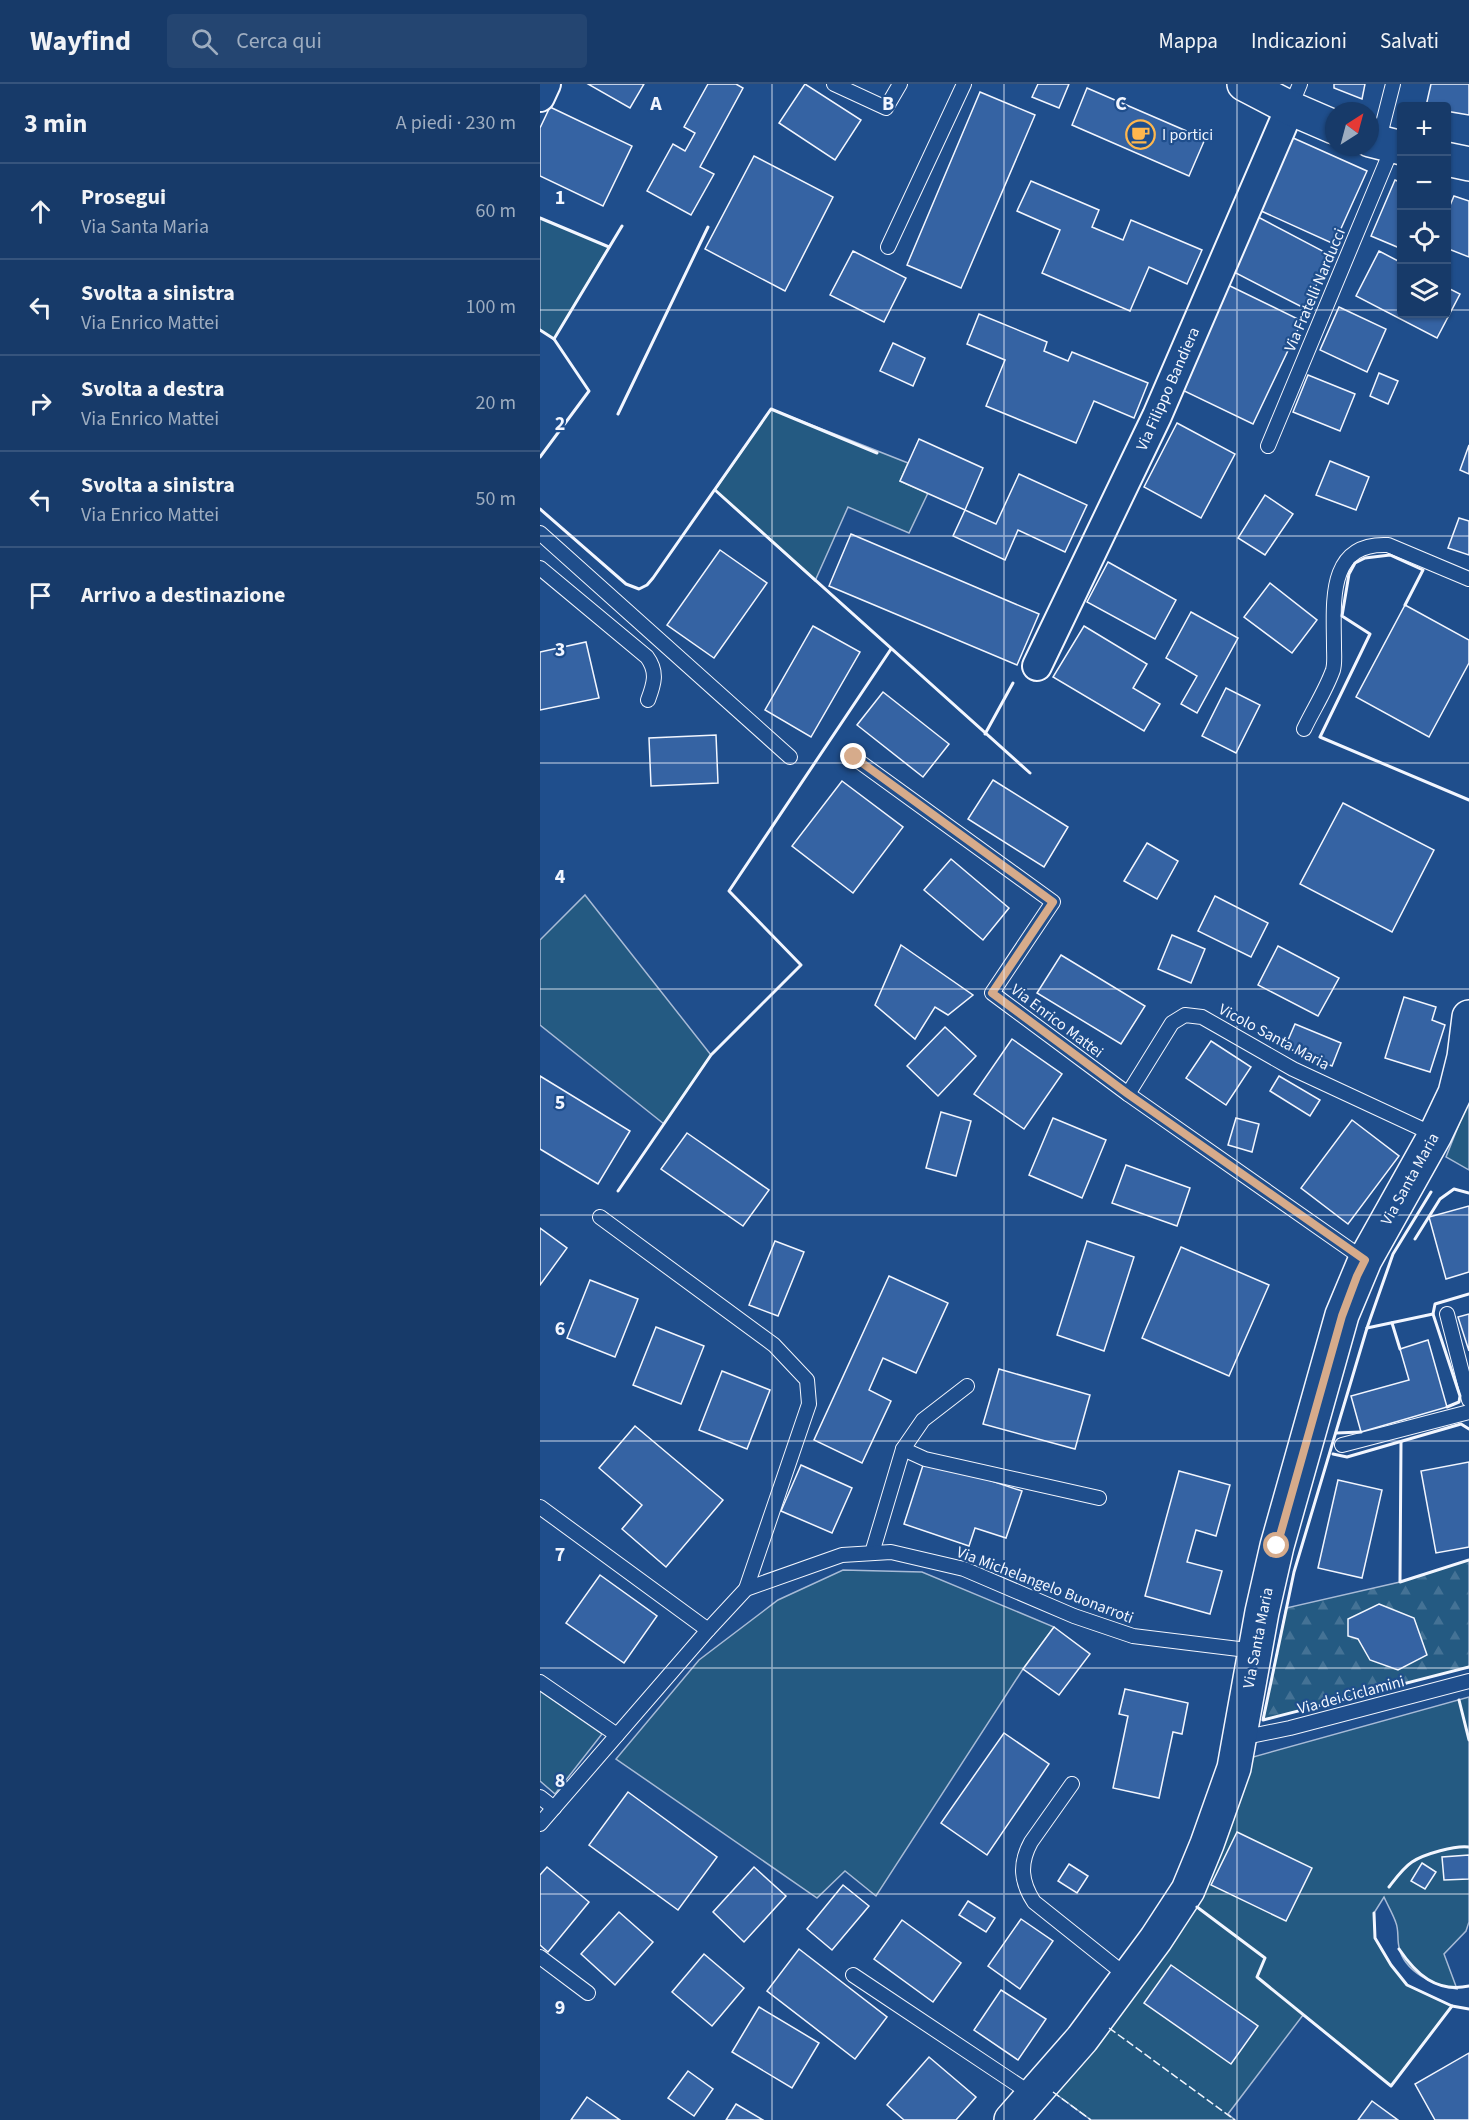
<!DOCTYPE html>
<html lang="it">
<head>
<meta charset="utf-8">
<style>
  :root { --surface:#173a69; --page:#244571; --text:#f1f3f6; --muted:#9eadc0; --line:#36547d }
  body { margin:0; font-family:"Source Sans 3",sans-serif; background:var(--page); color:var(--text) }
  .controls { position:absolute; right:18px; top:18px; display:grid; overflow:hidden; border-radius:6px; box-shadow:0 2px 4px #0004 }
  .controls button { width:54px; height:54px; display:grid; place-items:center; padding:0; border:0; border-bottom:2px solid var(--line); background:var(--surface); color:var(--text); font:30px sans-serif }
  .compass { position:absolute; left:785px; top:18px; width:54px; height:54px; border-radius:50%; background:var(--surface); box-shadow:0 2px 4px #0004; rotate:36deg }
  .stop { position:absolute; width:18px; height:18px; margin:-14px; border:4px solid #d6ab8b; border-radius:50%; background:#fff }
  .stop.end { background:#d6ab8b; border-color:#fff; box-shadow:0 2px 6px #0008 }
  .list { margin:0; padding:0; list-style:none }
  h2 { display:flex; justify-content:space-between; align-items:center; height:78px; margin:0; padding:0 24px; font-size:26px }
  h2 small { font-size:20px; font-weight:400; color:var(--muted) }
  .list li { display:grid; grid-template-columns:39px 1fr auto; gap:18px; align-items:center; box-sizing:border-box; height:96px; padding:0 24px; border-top:2px solid var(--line) }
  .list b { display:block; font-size:22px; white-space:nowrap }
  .list p { margin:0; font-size:20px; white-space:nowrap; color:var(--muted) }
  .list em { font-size:20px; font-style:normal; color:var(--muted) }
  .icon { flex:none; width:33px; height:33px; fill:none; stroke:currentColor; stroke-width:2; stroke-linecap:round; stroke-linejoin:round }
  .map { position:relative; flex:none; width:929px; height:2036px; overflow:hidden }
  header { display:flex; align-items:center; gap:36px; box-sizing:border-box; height:84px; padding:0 30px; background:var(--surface); border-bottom:2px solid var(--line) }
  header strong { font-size:28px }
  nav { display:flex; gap:33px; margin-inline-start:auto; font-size:21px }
  .search { width:420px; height:54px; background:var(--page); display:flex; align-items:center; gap:15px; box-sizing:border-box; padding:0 21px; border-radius:6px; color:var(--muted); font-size:22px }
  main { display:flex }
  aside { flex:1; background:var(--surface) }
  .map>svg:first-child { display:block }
  .grass { fill:#245a82; stroke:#a8bbd7; stroke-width:1.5 }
  .forest { fill:url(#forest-firs); stroke:#a8bbd7; stroke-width:1.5 }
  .building { fill:#3563a3; stroke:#f2f6ff; stroke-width:1.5 }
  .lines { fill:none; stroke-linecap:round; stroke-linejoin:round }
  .lane-casing { stroke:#f2f6ff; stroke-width:16 }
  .street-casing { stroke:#f2f6ff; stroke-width:32 }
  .secondary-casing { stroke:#f2f6ff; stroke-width:36 }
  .primary-casing { stroke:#f2f6ff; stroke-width:36 }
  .lane { stroke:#1f4e8c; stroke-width:14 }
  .street { stroke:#1f4e8c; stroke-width:28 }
  .secondary { stroke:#1f4e8c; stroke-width:33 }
  .primary { stroke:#1f4e8c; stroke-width:33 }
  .fence { stroke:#f2f6ff; stroke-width:1.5; stroke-dasharray:8 3; stroke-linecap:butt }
  .wall { stroke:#f2f6ff; stroke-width:3 }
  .route { stroke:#d6ab8b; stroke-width:8 }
  .grid { fill:none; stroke:#f2f6ff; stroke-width:1.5; stroke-opacity:0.55 }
  .labels { text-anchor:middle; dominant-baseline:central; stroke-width:4.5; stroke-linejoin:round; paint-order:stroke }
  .poi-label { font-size:16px; fill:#f2f6ff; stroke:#1f4e8c; text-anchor:start }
  .street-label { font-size:16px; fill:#f2f6ff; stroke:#1f4e8c }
  .grid-label { font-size:20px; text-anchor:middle; font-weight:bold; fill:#f2f6ff; stroke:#1f4e8c; stroke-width:4.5; stroke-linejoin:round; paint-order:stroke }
</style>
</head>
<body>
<header>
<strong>Wayfind</strong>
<div class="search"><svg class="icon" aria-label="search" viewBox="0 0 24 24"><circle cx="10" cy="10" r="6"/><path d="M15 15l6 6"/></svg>Cerca qui</div>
<nav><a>Mappa</a><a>Indicazioni</a><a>Salvati</a></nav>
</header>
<main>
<aside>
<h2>3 min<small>A piedi · 230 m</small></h2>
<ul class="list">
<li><svg class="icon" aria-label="ahead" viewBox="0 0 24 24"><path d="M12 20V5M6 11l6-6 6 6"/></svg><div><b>Prosegui</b><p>Via Santa Maria</p></div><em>60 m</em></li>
<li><svg class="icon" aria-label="left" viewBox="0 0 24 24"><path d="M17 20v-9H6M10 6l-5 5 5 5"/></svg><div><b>Svolta a sinistra</b><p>Via Enrico Mattei</p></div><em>100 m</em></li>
<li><svg class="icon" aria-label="right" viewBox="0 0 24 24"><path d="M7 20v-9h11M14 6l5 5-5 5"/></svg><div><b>Svolta a destra</b><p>Via Enrico Mattei</p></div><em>20 m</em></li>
<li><svg class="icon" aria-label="left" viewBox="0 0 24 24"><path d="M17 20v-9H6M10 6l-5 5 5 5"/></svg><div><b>Svolta a sinistra</b><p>Via Enrico Mattei</p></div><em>50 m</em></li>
<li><svg class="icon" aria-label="arrive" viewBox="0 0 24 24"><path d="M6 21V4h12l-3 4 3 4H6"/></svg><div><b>Arrivo a destinazione</b></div></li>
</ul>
</aside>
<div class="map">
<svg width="929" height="2036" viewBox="0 0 929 2036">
  <defs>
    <pattern id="forest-firs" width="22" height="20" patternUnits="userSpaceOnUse" patternTransform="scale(1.5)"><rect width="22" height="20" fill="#245a82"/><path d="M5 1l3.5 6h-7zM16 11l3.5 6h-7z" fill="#447295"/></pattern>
  </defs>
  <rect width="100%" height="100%" fill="#1f4e8c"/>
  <!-- grass -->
  <g class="grass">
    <polygon points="0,134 69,163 14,255 0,246"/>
    <polygon points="231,325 368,379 360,397 388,409 369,449 308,423 275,497 175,406"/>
    <polygon points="45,811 171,971 124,1040 0,941 0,856"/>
    <polygon points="929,1015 929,1086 906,1073"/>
    <polygon points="303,1486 382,1488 514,1543 483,1585 336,1812 305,1787 277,1814 76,1675 159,1576 238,1516"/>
    <polygon points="0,1607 62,1650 15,1710 0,1697"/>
    <path d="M 929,1613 L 929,1838 L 926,1847 L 904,1870 L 917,1905 C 895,1902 864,1888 859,1863 C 857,1855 859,1847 856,1839 C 853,1830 848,1822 844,1813 L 834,1829 L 835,1854 L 851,1881 L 867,1901 L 912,1922 L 851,2002 L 763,1931 L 688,2030 L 695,2036 L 551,2036 L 513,2008 L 569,1944 L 657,1823 L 713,1673 Z"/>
  </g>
  <!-- forest -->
  <polygon class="forest" points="929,1476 929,1583 723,1636 746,1524 860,1498"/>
  <!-- building -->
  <g class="building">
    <polygon points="48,0 104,0 90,24"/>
    <polygon points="168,0 196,0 203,4 160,83 174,90 151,131 107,107 133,60 145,67 155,49 144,43"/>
    <polygon points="265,0 321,36 295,76 239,39"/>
    <polygon points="498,0 529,0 519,24 492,13"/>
    <polygon points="794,0 825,0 822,15 794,4"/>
    <polygon points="891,0 929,0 929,31 906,27 906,22 886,22"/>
    <polygon points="547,4 665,55 649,92 532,41"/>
    <polygon points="440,8 495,31 421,204 367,181"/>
    <polygon points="10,23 92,62 63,122 0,92 0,44"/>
    <polygon points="751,53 827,87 794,160 719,126"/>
    <polygon points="214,72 293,113 245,207 165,165"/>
    <polygon points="855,96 862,99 862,165 831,152"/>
    <polygon points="491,97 559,126 552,143 583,156 591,136 662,166 647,200 609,183 590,227 502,189 520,146 477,127"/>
    <polygon points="914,112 929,117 929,173 906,164 906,131"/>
    <polygon points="718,133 792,172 764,224 690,186"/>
    <polygon points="313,167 366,194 344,238 290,211"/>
    <polygon points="839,167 862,179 862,230 906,230 906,203 920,210 897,254 816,212"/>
    <polygon points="688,201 762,237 713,340 638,304"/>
    <polygon points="799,223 846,245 827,288 780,266"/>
    <polygon points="439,230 507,258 504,267 528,277 532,268 608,299 594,334 554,317 536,359 446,322 465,276 427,260"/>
    <polygon points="353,259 385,274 373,302 340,287"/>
    <polygon points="839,289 858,297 848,320 830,312"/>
    <polygon points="768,291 815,310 800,347 753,328"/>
    <polygon points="637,339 695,370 661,434 604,403"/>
    <polygon points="379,355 443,384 425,426 360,397"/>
    <polygon points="929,361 929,390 920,386"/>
    <polygon points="790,377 829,393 816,426 776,411"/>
    <polygon points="479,390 547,421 525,468 478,446 465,476 413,452 425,426 456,440"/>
    <polygon points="725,411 753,430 725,471 698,454"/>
    <polygon points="919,434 929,437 929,471 908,464"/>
    <polygon points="311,450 499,530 477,581 289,502"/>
    <polygon points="180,466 227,499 174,574 127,541"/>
    <polygon points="568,478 636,516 615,555 547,518"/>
    <polygon points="730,499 777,536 752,569 704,533"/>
    <polygon points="865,521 929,556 929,579 889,653 816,613"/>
    <polygon points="651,528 698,554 657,629 641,620 657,592 626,574"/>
    <polygon points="273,542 320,568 271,653 225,626"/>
    <polygon points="544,542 607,580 593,604 620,620 604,647 513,593"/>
    <polygon points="46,558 59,614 0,626 0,568"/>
    <polygon points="686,604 720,621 696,669 662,652"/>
    <polygon points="343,608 409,660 383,693 317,641"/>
    <polygon points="176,651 178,699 111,702 109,654"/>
    <polygon points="453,696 528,743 504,783 428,735"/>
    <polygon points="302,697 363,743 313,809 252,762"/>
    <polygon points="803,719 894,766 852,848 760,800"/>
    <polygon points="607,759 638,777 617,815 584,797"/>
    <polygon points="411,775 469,824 443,856 384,806"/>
    <polygon points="675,812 728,839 711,873 658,847"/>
    <polygon points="632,851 665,865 651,899 618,885"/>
    <polygon points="361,861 433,911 408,931 395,923 375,955 335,921"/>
    <polygon points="738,862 799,894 778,932 718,901"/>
    <polygon points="521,871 605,922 581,960 497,909"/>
    <polygon points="864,913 896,923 892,936 905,941 890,988 845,974"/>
    <polygon points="755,940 801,959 792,982 745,963"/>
    <polygon points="405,943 436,972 398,1012 367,982"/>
    <polygon points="472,955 522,990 484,1045 434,1010"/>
    <polygon points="671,957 711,983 686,1021 646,994"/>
    <polygon points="0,992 90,1047 58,1100 0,1065"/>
    <polygon points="739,992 780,1016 770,1032 730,1007"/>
    <polygon points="401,1028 431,1037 416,1092 386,1084"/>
    <polygon points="513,1034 566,1056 542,1114 489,1091"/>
    <polygon points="696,1034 719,1040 712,1068 688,1061"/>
    <polygon points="812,1036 859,1072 808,1140 761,1104"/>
    <polygon points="147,1049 229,1106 203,1142 121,1085"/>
    <polygon points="586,1081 650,1104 637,1142 572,1119"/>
    <polygon points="929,1122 929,1188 906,1195 889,1133"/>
    <polygon points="0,1144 27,1164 0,1201"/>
    <polygon points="235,1157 264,1168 238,1232 209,1221"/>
    <polygon points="547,1157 594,1173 564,1267 517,1251"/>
    <polygon points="641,1163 729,1201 689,1292 602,1254"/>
    <polygon points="349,1192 408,1219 376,1289 343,1274 329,1306 351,1317 322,1379 274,1356"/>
    <polygon points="50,1196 98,1215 75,1273 27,1254"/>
    <polygon points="929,1230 929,1267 918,1233"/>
    <polygon points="116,1243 164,1262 141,1320 93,1301"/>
    <polygon points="888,1256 907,1323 821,1348 811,1312 869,1296 860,1265"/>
    <polygon points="459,1285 550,1311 535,1365 443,1340"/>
    <polygon points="182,1287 230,1306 207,1365 159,1346"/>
    <polygon points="95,1342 183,1416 126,1483 82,1445 102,1421 59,1384"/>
    <polygon points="385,1375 482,1407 466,1454 435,1444 429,1462 364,1440"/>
    <polygon points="929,1378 929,1463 896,1469 881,1387"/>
    <polygon points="261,1381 312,1404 292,1449 241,1427"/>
    <polygon points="639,1387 690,1401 676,1452 656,1446 647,1478 682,1487 670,1530 605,1512"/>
    <polygon points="798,1396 842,1406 822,1494 778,1484"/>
    <polygon points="60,1491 117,1532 84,1579 26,1539"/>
    <polygon points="839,1520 874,1534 887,1571 858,1586 830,1576 818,1555 808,1552 808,1535"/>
    <polygon points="514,1543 550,1570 519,1611 483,1585"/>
    <polygon points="585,1605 648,1619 642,1650 633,1648 619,1714 573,1704 588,1632 579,1630"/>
    <polygon points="464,1649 509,1680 447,1771 401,1739"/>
    <polygon points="88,1708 177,1773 138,1826 49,1761"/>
    <polygon points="697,1748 772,1784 746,1837 671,1801"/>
    <polygon points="929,1771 929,1795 904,1796 902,1773"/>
    <polygon points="882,1779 896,1788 885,1805 871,1797"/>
    <polygon points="529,1780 548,1792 537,1809 518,1797"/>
    <polygon points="7,1783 49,1818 8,1868 0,1861 0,1791"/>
    <polygon points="214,1783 246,1812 204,1858 173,1828"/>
    <polygon points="303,1801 329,1822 292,1866 267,1845"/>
    <polygon points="428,1817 455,1834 446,1848 419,1831"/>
    <polygon points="79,1828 113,1858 75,1901 41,1870"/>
    <polygon points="481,1835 513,1857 480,1905 448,1882"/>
    <polygon points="362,1836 421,1879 393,1918 334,1875"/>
    <polygon points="259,1865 347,1933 315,1975 227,1907"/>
    <polygon points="164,1870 204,1904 172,1942 132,1908"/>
    <polygon points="631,1881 718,1942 691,1980 604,1919"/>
    <polygon points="461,1906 506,1935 478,1976 434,1946"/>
    <polygon points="219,1923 279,1959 252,2004 192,1968"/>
    <polygon points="929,1969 929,2036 895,2036 875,2000"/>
    <polygon points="389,1973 436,2013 416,2036 364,2036 347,2021"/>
    <polygon points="148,1987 173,2005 154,2032 128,2014"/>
    <polygon points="47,2013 80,2036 31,2036"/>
    <polygon points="832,2017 858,2036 818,2036"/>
    <polygon points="196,2020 223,2036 186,2036"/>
  </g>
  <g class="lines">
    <defs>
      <g id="lane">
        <polyline points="294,0 346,24 360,0"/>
        <polyline points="750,24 760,0"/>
        <polyline points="838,59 853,0"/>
        <polyline points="348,163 424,0"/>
        <polyline points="728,362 853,62"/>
        <polyline points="0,449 250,673"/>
        <path d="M 0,484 L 107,573 C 118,588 114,600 108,616"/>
        <path d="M 764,645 C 773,626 786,606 793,586 C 795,579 794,570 794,563 C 794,520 786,458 848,461 L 929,495"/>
        <polyline points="313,673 513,818 452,909 588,1010 825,1176"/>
        <polyline points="588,1010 632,939 645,931 662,933 753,985 895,1051"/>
        <polyline points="60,1133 234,1261 267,1296 269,1320 206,1505"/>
        <polyline points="907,1230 929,1316"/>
        <polyline points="802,1361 929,1328"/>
        <polyline points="363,1365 385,1375 559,1414"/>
        <polyline points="0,1423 168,1546"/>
        <polyline points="332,1469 363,1365 383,1336 427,1302"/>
        <polyline points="0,1598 77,1651"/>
        <polyline points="701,1654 750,1644 929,1597"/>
        <path d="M 532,1700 L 491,1758 C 479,1780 481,1798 494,1818 L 588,1893"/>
        <polyline points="0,1713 14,1724"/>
        <polyline points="0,1740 168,1546 206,1505 302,1471 351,1468 424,1485 534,1532 593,1552 715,1567"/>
        <polyline points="0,1873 48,1909"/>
        <polyline points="313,1891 493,2011"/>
      </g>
      <g id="street">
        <polyline points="0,13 6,0"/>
        <polyline points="497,582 617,332 750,24"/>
      </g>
      <polyline id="secondary" points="471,2036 542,1955 616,1855 648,1806 667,1760 694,1684 722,1528 737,1462 802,1231 825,1176 895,1051 915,1009 924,973 929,933"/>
      <g id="primary">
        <polyline points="704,0 750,24 794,43"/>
        <polyline points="830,56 862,64"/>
        <polyline points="906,75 929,80"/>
      </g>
    </defs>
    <!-- lane casing -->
    <use href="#lane" class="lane-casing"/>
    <!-- street casing -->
    <use href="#street" class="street-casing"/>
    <!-- secondary casing -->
    <use href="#secondary" class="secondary-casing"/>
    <!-- primary casing -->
    <use href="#primary" class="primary-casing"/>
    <!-- lane -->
    <use href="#lane" class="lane"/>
    <!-- street -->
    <use href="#street" class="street"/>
    <!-- secondary -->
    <use href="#secondary" class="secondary"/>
    <!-- primary -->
    <use href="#primary" class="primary"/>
    <!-- fence -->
    <g class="fence">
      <polyline points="569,1944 695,2036"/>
      <polyline points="513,2008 551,2036"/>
    </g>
    <!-- wall -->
    <g class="wall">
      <polyline points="0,134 69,163"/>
      <polyline points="0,246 14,255 82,142"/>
      <polyline points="78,330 168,143"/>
      <polyline points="0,373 49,307 14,255"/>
      <polyline points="175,406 490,689"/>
      <polyline points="0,425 86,500 99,505 107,501 113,494 231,325 337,369"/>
      <polyline points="865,521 883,486 850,471 825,474 815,479 809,490 802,532 830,550 780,653 929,716"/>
      <polyline points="445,650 473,599"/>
      <polyline points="78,1107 171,971 261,881 189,807 351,565"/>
      <polyline points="891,1108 853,1170 827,1244 754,1488 723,1636 929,1583"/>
      <polyline points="875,1155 900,1115 914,1105 929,1109"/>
      <polyline points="893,1230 920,1312 919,1318 907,1323"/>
      <polyline points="852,1239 860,1265"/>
      <polyline points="827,1244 893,1230 895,1220 929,1210"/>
      <polyline points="796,1349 821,1348"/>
      <polyline points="861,1358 860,1498 929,1476"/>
      <polyline points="793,1370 807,1373 921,1340 929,1345"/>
      <polyline points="919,1616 929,1656"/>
      <path d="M 849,1803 C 856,1794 863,1784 872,1778 C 884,1770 916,1761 929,1763"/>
      <polyline points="657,1823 725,1874 717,1893 851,2002 912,1922"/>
      <polyline points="834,1829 835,1854 851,1881 867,1901 912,1922 929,1925"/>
      <path d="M 859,1865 C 876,1890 896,1909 929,1902"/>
    </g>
  </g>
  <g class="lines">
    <!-- route -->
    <polyline class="route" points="314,673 513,818 452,909 588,1010 825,1176 817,1192 802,1232 737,1462"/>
  </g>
  <!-- grid -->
  <path class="grid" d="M 232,0 L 232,2036M 464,0 L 464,2036M 697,0 L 697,2036M 0,226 L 862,226M 906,226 L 929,226M 0,452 L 929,452M 0,679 L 929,679M 0,905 L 929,905M 0,1131 L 929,1131M 0,1357 L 929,1357M 0,1584 L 929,1584M 0,1810 L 929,1810"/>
  <!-- icons -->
  <defs>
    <symbol id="cafe-ring" viewBox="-11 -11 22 22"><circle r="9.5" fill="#1f4e8c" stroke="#ffb74d" stroke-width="1.5"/><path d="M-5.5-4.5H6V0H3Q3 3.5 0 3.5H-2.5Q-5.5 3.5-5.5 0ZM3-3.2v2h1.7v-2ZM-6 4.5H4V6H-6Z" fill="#ffb74d"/></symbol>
  </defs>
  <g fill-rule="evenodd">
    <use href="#cafe-ring" x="584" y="34" width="33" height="33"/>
  </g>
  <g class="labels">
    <!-- poi labels -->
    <g class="poi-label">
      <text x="622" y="51">I portici</text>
    </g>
    <!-- street labels -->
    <g class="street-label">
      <text transform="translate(775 206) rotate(-67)">Via Fratelli Narducci</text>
      <text transform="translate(628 305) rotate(-66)">Via Filippo Bandiera</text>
      <text transform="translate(517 937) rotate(37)">Via Enrico Mattei</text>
      <text transform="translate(734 953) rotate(28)">Vicolo Santa Maria</text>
      <text transform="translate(870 1095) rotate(-61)">Via Santa Maria</text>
      <text transform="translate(505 1501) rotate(21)">Via Michelangelo Buonarroti</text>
      <text transform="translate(718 1554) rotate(-79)">Via Santa Maria</text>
      <text transform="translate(811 1611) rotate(-15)">Via dei Ciclamini</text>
    </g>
  </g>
  <g class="grid-label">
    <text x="116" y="26">A</text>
    <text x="348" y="26">B</text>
    <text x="581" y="26">C</text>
    <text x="20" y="120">1</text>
    <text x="20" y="346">2</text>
    <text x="20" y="572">3</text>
    <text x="20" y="799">4</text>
    <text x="20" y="1025">5</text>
    <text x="20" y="1251">6</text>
    <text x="20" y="1477">7</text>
    <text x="20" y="1703">8</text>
    <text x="20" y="1930">9</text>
  </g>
</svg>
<div class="controls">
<button>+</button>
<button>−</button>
<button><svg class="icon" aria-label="locate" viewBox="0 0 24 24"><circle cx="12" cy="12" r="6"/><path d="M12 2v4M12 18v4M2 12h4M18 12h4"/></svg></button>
<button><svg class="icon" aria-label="layers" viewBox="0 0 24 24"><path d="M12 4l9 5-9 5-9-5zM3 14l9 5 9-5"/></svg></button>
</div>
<svg class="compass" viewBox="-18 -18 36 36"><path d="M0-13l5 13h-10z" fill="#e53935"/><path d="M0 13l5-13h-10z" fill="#9eadc0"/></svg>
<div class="stop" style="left:737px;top:1462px"></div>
<div class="stop end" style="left:314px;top:673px"></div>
</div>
</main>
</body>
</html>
